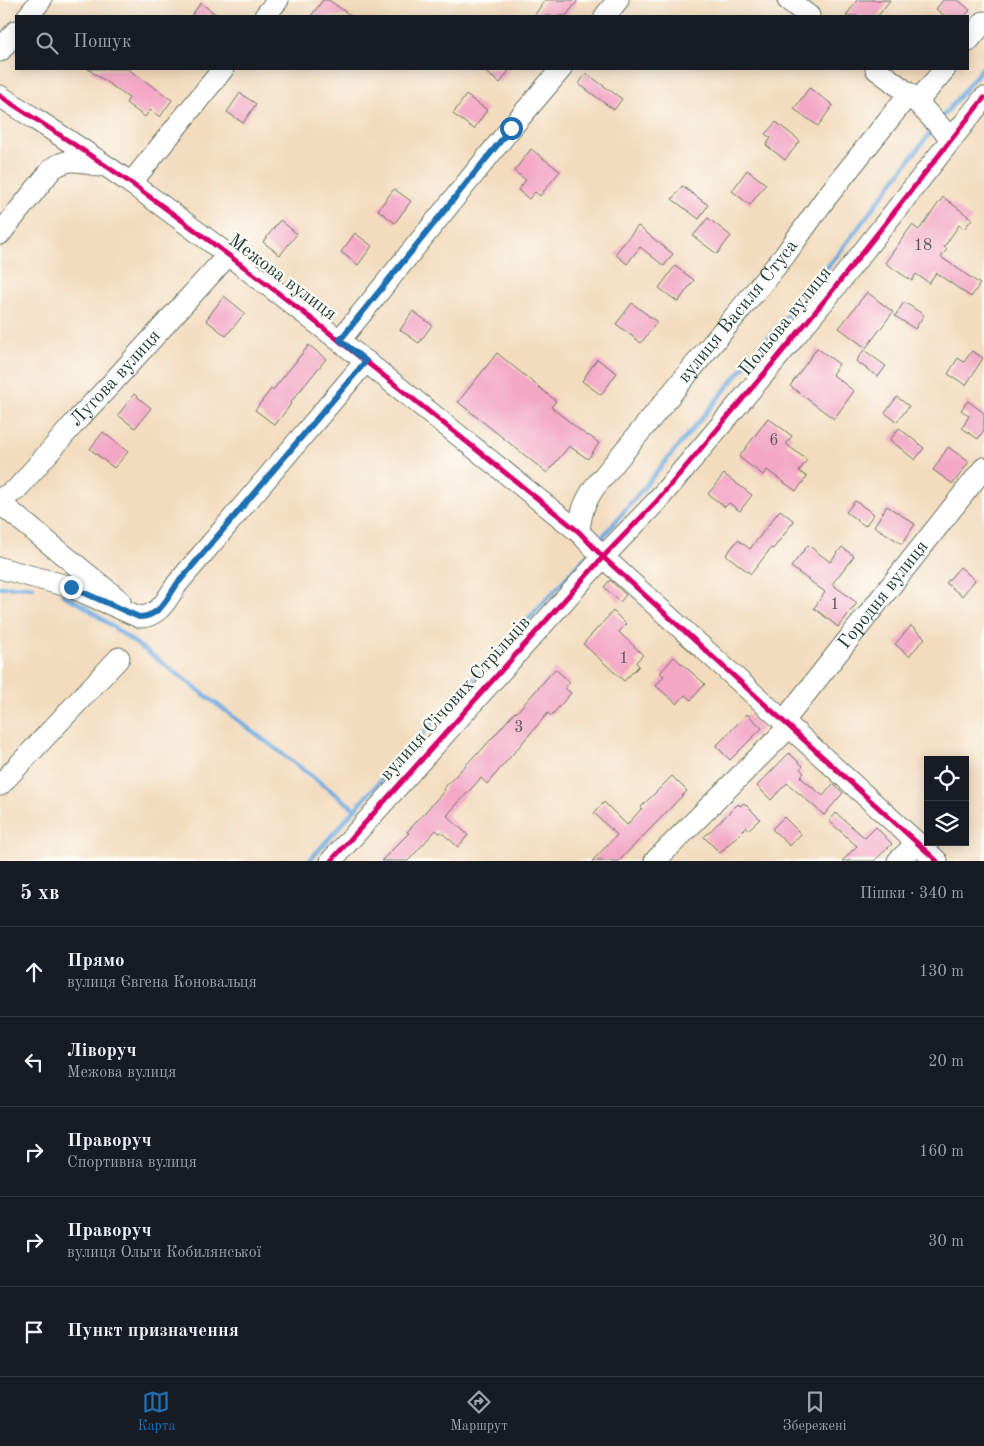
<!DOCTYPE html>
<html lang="uk">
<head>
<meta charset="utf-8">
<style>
  :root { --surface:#171b24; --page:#242831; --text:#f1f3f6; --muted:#9ea1a6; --line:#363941; --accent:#1f6fb2 }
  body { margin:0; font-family:"Old Standard TT",serif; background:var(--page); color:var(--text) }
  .controls { position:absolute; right:15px; bottom:15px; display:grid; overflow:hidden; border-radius:0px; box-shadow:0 2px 12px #0003 }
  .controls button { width:45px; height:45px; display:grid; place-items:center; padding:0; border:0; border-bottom:1px solid var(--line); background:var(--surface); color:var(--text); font:25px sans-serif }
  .stop { position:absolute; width:15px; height:15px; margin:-11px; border:4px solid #1f6fb2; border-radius:50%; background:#fff }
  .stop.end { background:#1f6fb2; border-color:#fff; box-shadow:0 1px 5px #0008 }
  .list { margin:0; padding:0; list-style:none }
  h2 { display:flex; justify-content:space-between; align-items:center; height:65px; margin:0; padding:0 20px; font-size:21px }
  h2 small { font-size:16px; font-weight:400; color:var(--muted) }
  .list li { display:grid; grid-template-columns:32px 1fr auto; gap:15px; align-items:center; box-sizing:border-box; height:90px; padding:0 20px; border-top:1px solid var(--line) }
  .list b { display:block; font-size:19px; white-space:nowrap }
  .list p { margin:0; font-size:16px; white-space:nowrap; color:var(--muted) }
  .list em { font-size:16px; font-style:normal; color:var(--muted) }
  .icon { flex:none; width:28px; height:28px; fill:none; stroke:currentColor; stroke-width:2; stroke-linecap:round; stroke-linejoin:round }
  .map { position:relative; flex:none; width:984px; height:861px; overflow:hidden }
  .search { position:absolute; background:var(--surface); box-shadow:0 2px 12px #0003; left:15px; right:15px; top:15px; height:55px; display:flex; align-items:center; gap:12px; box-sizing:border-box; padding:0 18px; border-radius:0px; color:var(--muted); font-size:19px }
  .sheet { height:515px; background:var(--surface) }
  nav { display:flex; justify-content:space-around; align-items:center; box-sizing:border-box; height:70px; border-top:1px solid var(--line); background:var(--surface); font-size:14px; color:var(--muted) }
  nav a { display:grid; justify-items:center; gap:2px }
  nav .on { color:var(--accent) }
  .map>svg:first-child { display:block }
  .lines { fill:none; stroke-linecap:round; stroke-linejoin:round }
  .stream { stroke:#6ca8dd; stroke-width:4.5 }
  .building { fill:#f3a7c5 }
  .minor-casing { stroke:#697564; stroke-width:23 }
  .minor { stroke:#fff; stroke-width:21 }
  .cycleway-casing { stroke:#fdfcf7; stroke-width:8 }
  .cycleway { stroke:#d6006c; stroke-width:5 }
  .route { stroke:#1f6fb2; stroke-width:6 }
  .labels { text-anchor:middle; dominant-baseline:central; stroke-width:4.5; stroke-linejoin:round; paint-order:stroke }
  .number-label { font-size:16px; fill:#545858 }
  .street-label { font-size:19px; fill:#1f3d34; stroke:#fdfcf7 }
</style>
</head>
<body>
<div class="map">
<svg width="984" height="861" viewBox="0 0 984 861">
  <rect width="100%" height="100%" fill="#fdfcf7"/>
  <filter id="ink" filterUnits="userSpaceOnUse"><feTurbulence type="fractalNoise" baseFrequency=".02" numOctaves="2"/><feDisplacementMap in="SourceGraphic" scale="10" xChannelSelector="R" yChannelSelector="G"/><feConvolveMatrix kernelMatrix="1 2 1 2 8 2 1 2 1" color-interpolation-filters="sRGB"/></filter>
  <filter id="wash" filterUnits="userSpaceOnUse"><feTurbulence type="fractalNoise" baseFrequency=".0096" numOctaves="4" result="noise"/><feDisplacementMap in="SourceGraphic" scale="20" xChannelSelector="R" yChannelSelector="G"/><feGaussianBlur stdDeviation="1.12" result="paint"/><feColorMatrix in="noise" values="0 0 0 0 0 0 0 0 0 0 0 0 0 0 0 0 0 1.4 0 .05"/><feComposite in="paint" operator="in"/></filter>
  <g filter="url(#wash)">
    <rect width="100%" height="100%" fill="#f3dcbe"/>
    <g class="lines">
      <!-- stream -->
      <g class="stream">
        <polyline points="943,116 984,66"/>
        <polyline points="600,540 839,253 930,133"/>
        <polyline points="0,587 25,586 33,587"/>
        <polyline points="63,595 84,606 156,658 355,809"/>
        <polyline points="309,861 396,763 589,553"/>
      </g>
    </g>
    <g id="blocks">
      <!-- building -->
      <g class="building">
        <polygon points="323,0 329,0 351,16 311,16"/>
        <polygon points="545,0 578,0 566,16 534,16"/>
        <polygon points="857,0 890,0 878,16 846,16"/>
        <polygon points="943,0 958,0 970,10 965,16 945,16 936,9"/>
        <polygon points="201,3 218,16 191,16"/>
        <polygon points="88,69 128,69 172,100 160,117 150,110 145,117 126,103 129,98"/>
        <polygon points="481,69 510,69 500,83"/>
        <polygon points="586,73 622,99 614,110 579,84"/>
        <polygon points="809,88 833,105 818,126 794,109"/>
        <polygon points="240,93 256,104 243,123 227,112"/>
        <polygon points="466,95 487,110 474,129 453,114"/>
        <polygon points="776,122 800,141 785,160 766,145 771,138 765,134"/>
        <polygon points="531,149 560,171 540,196 535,192 529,199 518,190 526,180 514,171"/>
        <polygon points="747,170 766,184 750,205 732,191"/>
        <polygon points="682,186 708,205 699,219 672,199"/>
        <polygon points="394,189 411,201 395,223 378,210"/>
        <polygon points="943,197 972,219 964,229 959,225 944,247 947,249 941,257 980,284 971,297 936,273 929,283 916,274 912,281 885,263 912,225 919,230"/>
        <polygon points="708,218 731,236 717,254 693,236"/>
        <polygon points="280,220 297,234 280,255 263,242"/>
        <polygon points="638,226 673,254 664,266 640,247 627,264 615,254"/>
        <polygon points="355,233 372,246 358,265 341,252"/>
        <polygon points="675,266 694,280 678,302 659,288"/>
        <polygon points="867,292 893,312 866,348 839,328"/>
        <polygon points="224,296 245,313 226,336 206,320"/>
        <polygon points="904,302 924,315 915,329 895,316"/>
        <polygon points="632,303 657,322 641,343 616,324"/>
        <polygon points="413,311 432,325 419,343 400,330"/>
        <polygon points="309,345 326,359 290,403 291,404 275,425 255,410 271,389 273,390"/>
        <polygon points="817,348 839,364 832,374 854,391 834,419 790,386"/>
        <polygon points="864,350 886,366 878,377 856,361"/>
        <polygon points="972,351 983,358 966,385 948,374 958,358 964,362"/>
        <polygon points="497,353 556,401 551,407 587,436 588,435 599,443 588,459 569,446 547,473 458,402"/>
        <polygon points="597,359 617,373 601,395 582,381"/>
        <polygon points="134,394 151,408 135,428 118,415"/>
        <polygon points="897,397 909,406 897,422 885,413"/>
        <polygon points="968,401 984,413 984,430 978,439 962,428 969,416 961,410"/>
        <polygon points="768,418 792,436 786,444 807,460 799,471 807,477 796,491 767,470 763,475 739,457"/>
        <polygon points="899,428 924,448 915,460 890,440"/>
        <polygon points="103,432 128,452 114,468 90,449"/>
        <polygon points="948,447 969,462 953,484 933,470"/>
        <polygon points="724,474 752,495 740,511 729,503 725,507 708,494"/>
        <polygon points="855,501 874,514 865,526 846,512"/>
        <polygon points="887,506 915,524 902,544 874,526"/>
        <polygon points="780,510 794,521 773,549 771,548 751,574 726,555 738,540 750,549"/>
        <polygon points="808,545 830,562 842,547 854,556 832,584 857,603 838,627 814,608 825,592 791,567"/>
        <polygon points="960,567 975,580 962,596 946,583"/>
        <polygon points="610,580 626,595 620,602 604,587"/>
        <polygon points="613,611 626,624 619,632 643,655 636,662 639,666 624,681 583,644"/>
        <polygon points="911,626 925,638 909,656 895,644"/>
        <polygon points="674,657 705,684 691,700 685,695 677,704 656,686 664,676 660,673"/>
        <polygon points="555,669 570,682 565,688 571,693 551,716 548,713 487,784 481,778 448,814 449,815 447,816 468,835 458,847 441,832 439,833 436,830 408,861 381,861 409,833 407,832 445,790 443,789 477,753 478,754 515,712 516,713"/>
        <polygon points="747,714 762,728 730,760 716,746"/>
        <polygon points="789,753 803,766 800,769 804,773 800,777 823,796 833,784 843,793 824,815 787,783 771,800 757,786"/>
        <polygon points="672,776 687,791 619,861 592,861 617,835 594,813 604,802 627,825 642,808 641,807"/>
        <polygon points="744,803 760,819 748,830 746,827 720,853 704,837 738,804 740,806"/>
        <polygon points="836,813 865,838 876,827 892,844 874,861 842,861 857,846 829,821"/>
        <polygon points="784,817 801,834 790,846 772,829"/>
      </g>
    </g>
  </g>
  <g filter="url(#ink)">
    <use href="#blocks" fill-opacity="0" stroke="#697564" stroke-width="1"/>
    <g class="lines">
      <defs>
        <g id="minor">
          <polyline points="788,0 809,16"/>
          <polyline points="28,16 41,0"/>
          <polyline points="265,16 278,0"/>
          <polyline points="605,16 618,0"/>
          <polyline points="968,41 984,22"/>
          <polyline points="0,51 16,31"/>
          <polyline points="876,69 909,94 951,138"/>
          <path d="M 0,96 C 44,125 89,153 132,184 C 285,294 432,414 579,532 L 603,557 L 937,861"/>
          <polyline points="917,102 945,69"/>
          <polyline points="131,183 223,69"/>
          <path d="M 0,234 L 52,169 C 68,157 81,161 98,166"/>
          <polyline points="340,340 511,128 561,69"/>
          <path id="s1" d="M 0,499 L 16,490 L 78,419 L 111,384 L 228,255"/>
          <polyline points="0,503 120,601"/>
          <path id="s2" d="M 579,532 C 581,513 583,505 594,488 L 785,255 L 825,199 L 909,94"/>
          <path d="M 0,568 L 71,587 L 139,617 C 159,617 167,599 177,584 L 366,361"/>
          <path id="s3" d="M 783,722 L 984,468"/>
          <polyline points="0,785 119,658"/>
          <polyline points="331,861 603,557 656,502 768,369 829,295 984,98"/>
          <polyline points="655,861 789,727"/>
          <polyline points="898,861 917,843"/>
        </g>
      </defs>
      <!-- minor casing -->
      <use href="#minor" class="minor-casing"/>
      <!-- minor -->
      <use href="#minor" class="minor"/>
      <defs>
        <g id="cycleway">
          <path d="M 0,96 C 44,125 89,153 132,184 C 285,294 432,414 579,532 L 603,557 L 937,861"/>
          <polyline points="331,861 603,557 656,502 768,369 829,295 984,98"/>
        </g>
      </defs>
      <!-- cycleway casing -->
      <use href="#cycleway" class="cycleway-casing"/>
      <!-- cycleway -->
      <use href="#cycleway" class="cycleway"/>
    </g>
  </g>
  <g class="lines" filter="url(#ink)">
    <!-- route -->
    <path class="route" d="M 71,587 L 139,617 C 159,617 167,599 177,584 L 366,361 L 340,340 L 511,128"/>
  </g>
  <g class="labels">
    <!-- number labels -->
    <g class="number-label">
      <text x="923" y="246">18</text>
      <text x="774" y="441">6</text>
      <text x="835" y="605">1</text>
      <text x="624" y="659">1</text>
      <text x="519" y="728">3</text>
    </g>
    <!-- street labels -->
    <g class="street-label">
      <text transform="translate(282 278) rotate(37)">Межова вулиця</text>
      <text stroke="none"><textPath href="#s2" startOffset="275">вулиця Василя Стуса</textPath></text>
      <text transform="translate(786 322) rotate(-51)">Польова вулиця</text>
      <text stroke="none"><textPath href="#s1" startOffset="168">Лугова вулиця</textPath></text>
      <text stroke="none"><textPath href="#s3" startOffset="162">Городня вулиця</textPath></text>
      <text transform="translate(456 699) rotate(-48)">вулиця Січових Стрільців</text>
    </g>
  </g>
</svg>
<div class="controls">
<button><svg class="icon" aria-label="locate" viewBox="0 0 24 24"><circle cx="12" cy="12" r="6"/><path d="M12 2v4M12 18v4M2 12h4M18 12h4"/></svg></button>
<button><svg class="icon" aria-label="layers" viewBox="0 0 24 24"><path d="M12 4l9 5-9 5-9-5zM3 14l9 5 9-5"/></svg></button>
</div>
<div class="stop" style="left:511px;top:128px"></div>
<div class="stop end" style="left:71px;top:587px"></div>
<div class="search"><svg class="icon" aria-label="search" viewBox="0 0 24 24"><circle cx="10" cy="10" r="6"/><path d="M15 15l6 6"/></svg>Пошук</div>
</div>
<section class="sheet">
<h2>5 хв<small>Пішки · 340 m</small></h2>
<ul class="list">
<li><svg class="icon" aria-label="ahead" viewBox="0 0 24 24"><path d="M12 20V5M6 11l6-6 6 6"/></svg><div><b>Прямо</b><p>вулиця Євгена Коновальця</p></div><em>130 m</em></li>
<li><svg class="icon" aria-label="left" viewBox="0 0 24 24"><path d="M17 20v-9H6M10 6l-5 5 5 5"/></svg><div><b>Ліворуч</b><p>Межова вулиця</p></div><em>20 m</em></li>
<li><svg class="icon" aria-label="right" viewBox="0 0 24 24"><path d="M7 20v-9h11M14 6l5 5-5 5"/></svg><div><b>Праворуч</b><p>Спортивна вулиця</p></div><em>160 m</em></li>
<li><svg class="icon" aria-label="right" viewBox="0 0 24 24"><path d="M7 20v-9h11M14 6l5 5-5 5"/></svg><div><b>Праворуч</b><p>вулиця Ольги Кобилянської</p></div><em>30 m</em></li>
<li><svg class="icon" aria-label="arrive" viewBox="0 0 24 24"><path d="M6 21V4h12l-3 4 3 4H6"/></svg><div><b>Пункт призначення</b></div></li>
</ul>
</section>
<nav>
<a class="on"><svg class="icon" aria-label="map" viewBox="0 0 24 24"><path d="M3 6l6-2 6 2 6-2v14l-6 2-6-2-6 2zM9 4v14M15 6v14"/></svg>Карта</a>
<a><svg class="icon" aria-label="directions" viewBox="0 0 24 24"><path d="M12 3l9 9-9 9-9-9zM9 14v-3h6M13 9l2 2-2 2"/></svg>Маршрут</a>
<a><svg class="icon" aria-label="saved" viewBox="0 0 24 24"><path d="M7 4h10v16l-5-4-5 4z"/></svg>Збережені</a>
</nav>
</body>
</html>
